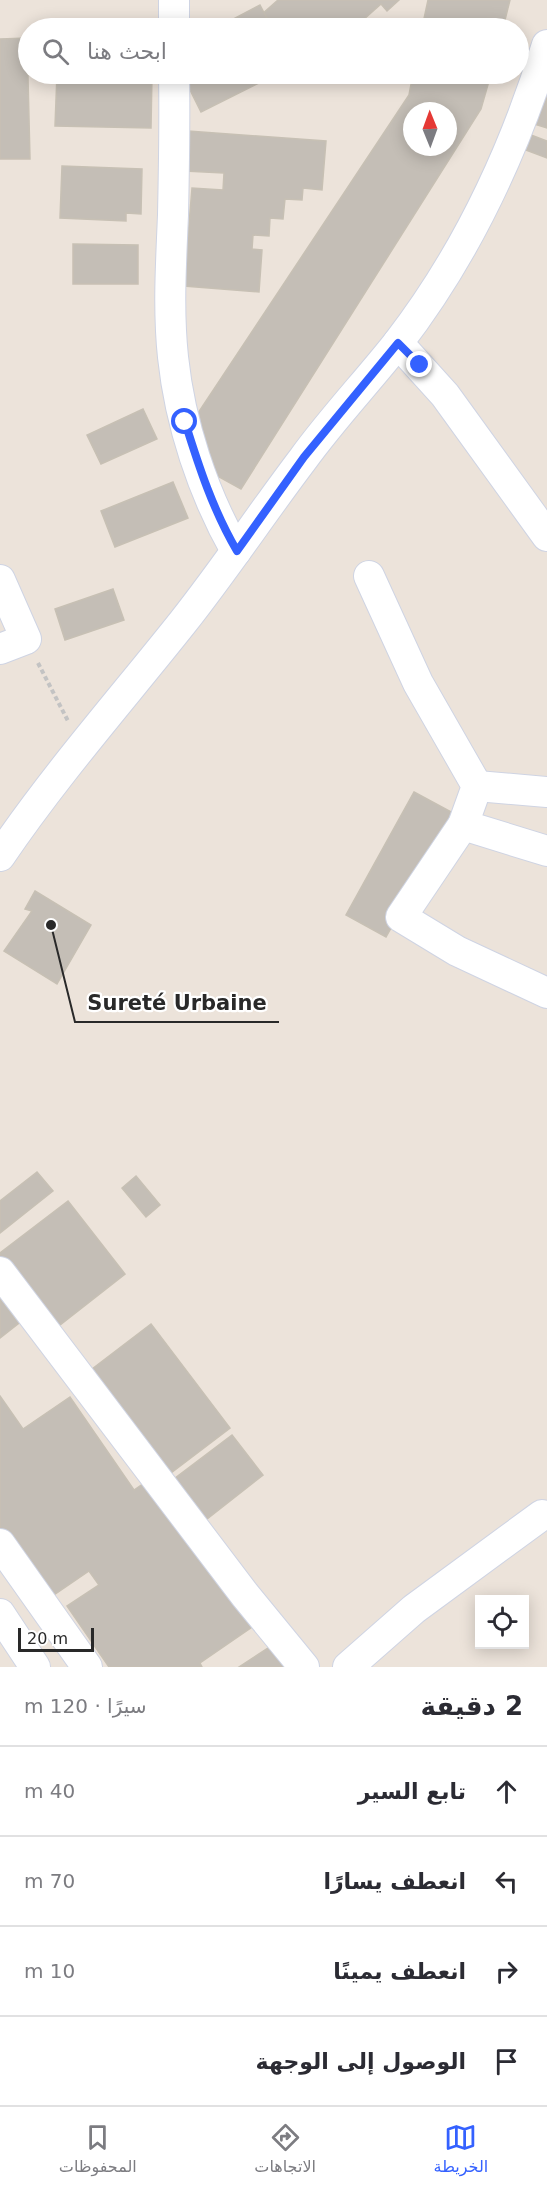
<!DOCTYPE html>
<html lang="ar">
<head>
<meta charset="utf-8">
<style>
  :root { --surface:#fff; --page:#f2f2f3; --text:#2b2b33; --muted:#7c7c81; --line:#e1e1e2; --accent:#3461ff }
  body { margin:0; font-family:"DejaVu Sans",Cairo,sans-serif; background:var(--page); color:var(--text); direction:rtl }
  .controls { position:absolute; right:18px; bottom:18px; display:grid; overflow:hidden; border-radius:0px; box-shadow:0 3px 15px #0003 }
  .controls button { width:54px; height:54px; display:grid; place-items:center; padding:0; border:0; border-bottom:2px solid var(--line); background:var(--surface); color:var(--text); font:30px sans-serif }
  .compass { position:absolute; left:403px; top:102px; width:54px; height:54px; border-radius:50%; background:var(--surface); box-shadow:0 3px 15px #0003; rotate:359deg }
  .scale { position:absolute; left:18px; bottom:15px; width:76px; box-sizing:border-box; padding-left:6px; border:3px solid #292929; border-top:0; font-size:16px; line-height:21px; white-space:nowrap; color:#292929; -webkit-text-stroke:4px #fff; paint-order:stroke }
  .stop { position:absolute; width:18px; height:18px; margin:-14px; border:4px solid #3461ff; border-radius:50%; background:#fff }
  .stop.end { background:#3461ff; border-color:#fff; box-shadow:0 2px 6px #0008 }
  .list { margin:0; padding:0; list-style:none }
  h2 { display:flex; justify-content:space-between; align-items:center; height:78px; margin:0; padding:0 24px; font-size:26px }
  h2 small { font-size:20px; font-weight:400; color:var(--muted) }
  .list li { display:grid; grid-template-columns:39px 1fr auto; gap:18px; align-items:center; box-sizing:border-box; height:90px; padding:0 24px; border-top:2px solid var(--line) }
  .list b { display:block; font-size:22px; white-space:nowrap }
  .list em { font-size:20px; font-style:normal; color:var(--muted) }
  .icon { flex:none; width:33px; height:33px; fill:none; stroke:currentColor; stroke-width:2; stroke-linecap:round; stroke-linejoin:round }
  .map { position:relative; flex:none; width:547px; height:1667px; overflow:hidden; direction:ltr }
  .search { position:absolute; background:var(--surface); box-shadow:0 3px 15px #0003; left:18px; right:18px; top:18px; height:66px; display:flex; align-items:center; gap:15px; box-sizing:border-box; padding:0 21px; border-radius:33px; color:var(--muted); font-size:22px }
  .sheet { height:438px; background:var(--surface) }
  nav { display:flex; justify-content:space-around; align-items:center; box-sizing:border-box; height:84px; border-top:2px solid var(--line); background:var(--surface); font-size:16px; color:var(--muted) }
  nav a { display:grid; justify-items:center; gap:3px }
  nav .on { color:var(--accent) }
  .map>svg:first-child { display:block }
  .building { fill:#c4beb6; stroke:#c7c0b4; stroke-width:1.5; fill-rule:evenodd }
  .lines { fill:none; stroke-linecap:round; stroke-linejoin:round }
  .minor-casing { stroke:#cfd4e3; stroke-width:32 }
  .path { stroke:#c3c3c3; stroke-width:4; stroke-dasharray:4.5 3; stroke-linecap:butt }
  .minor { stroke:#fff; stroke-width:30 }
  .route { stroke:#3461ff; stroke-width:8 }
  .leader { fill:none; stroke:#292929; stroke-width:2 }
  .callout-dot { fill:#292929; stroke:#fff; stroke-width:2 }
  .callout-label { font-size:21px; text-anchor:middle; font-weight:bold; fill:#292929; stroke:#fff; stroke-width:4.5; stroke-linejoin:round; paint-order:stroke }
</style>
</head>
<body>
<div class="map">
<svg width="547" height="1667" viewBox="0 0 547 1667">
  <rect width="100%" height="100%" fill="#ece3da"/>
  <!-- building -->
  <g class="building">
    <polygon points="278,0 399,0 387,11 381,4 354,28 274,28 261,15"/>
    <polygon points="428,0 510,0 503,28 422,28"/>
    <polygon points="260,5 272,28 221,28 220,26"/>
    <polygon points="27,38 30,159 0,159 0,39"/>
    <polygon points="57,74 152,74 151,128 55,126"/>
    <polygon points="182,74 277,74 201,112"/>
    <path d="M 413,74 L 491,74 L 481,109 L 241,489 L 212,473 L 192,422 L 409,95 ZM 412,111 L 448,111 L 448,147 L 412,147 Z"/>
    <polygon points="547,89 547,128 528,122"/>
    <polygon points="188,131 326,141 322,190 303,188 302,200 285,199 283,219 270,218 269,236 253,235 252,249 262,250 259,292 184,286 192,188 223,190 224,173 185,171"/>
    <polygon points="531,135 547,141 547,158 526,150"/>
    <polygon points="62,166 142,169 141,214 126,213 126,221 60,218"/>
    <polygon points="73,244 138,245 138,284 73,284"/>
    <polygon points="143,409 157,439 101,464 87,435"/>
    <polygon points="173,482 188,518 115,547 101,511"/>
    <polygon points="113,589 124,620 65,640 55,609"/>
    <polygon points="414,792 455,814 386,937 346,915"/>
    <polygon points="35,891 91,925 57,984 4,951 32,911 25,909"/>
    <polygon points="37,1172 53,1191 0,1233 0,1201"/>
    <polygon points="136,1176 160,1205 146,1217 122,1188"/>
    <polygon points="68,1201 125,1274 55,1329 0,1259 0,1253"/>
    <polygon points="0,1298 19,1323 0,1338"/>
    <polygon points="151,1324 230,1428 167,1476 87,1373"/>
    <polygon points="0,1396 23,1429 70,1397 134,1490 153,1477 255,1625 200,1663 202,1667 109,1667 67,1606 99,1585 89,1571 48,1599 0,1530"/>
    <polygon points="232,1435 263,1475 202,1523 170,1482"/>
    <polygon points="271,1646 285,1667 239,1667"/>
  </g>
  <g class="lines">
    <defs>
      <g id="minor">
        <polyline points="174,0 174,28"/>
        <path d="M 174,74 C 175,121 174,168 173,215 C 171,263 168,310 173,357 C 180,424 203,493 236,551"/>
        <polyline points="398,343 445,395 547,536"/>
        <polyline points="369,576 418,683 477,786 463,825 401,917 457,951 547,993"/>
        <polyline points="0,580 26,639 0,649"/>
        <polyline points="477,786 547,792"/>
        <polyline points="463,825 547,851"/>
        <path d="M 0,856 C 55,775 121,700 183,622 C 225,569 262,513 303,459 C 332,419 366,383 397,344 C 466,255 514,152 547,45"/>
        <polyline points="0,1272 245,1595 304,1667"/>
        <polyline points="0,1544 87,1667"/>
        <polyline points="0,1614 35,1667"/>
        <polyline points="348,1667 414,1609 542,1515"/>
      </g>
    </defs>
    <!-- minor casing -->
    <use href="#minor" class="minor-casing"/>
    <!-- path -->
    <polyline class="path" points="38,663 68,721"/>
    <!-- minor -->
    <use href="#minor" class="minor"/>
  </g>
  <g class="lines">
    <!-- route -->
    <path class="route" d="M 185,422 C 199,467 213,510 237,551 L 304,457 L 398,343 L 420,365"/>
  </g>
  <!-- callouts -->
  <path class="leader" d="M51 925L75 1022H279"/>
  <circle class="callout-dot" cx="51" cy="925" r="6"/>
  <g class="callout-label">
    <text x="177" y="1010">Sureté Urbaine</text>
  </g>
</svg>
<div class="controls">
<button><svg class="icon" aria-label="locate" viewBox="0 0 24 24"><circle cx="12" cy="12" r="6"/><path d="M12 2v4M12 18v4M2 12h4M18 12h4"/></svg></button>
</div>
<svg class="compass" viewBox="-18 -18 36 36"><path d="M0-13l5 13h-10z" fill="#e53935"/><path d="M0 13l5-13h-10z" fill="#7c7c81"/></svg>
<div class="scale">20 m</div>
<div class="stop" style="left:185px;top:422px"></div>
<div class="stop end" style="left:420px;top:365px"></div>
<div class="search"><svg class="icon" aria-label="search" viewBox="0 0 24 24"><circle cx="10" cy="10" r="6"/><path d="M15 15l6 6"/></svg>ابحث هنا</div>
</div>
<section class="sheet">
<h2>2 دقيقة<small>سيرًا · 120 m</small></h2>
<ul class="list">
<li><svg class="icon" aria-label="ahead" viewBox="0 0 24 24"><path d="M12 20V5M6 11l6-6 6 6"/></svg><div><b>تابع السير</b></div><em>40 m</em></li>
<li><svg class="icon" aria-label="left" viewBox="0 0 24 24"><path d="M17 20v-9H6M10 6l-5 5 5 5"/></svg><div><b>انعطف يسارًا</b></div><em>70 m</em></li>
<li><svg class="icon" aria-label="right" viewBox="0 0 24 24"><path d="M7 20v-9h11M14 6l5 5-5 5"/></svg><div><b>انعطف يمينًا</b></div><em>10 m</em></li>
<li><svg class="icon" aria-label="arrive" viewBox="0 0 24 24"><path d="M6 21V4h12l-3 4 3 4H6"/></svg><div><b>الوصول إلى الوجهة</b></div></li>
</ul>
</section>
<nav>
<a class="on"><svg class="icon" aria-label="map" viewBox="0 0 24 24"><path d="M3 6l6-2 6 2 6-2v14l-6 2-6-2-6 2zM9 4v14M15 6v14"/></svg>الخريطة</a>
<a><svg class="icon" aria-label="directions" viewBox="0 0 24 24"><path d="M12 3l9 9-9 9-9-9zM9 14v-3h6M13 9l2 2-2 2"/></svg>الاتجاهات</a>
<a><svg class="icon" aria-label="saved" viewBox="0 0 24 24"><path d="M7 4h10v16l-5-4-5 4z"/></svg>المحفوظات</a>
</nav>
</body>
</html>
